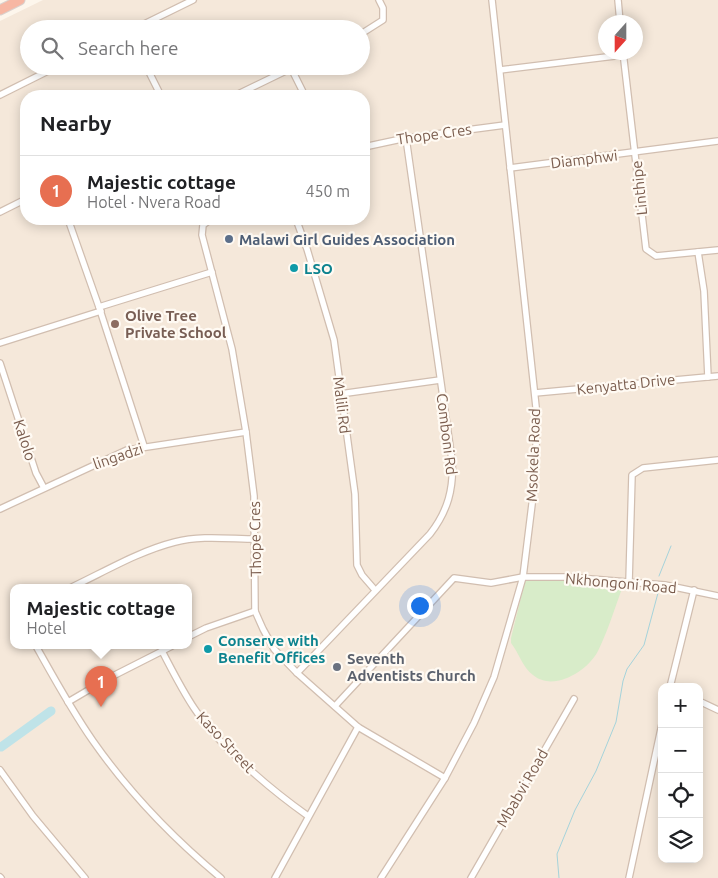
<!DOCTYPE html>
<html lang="en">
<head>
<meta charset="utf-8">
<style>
  :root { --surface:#fff; --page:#f2f2f2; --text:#202124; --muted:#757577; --line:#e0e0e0; --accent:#e76f51 }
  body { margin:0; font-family:Ubuntu,sans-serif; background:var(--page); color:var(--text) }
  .controls { position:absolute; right:15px; bottom:15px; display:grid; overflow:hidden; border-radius:10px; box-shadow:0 2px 12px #0003 }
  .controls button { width:45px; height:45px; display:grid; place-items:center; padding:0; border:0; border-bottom:1px solid var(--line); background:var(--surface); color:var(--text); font:25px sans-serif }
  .compass { position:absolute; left:598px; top:15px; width:45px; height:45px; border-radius:50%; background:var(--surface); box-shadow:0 2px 12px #0003; rotate:201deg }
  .you { position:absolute; left:419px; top:605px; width:18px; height:18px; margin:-12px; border:4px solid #fff; border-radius:50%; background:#1a73e8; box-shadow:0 0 0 8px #1a73e833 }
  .badge { display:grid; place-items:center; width:32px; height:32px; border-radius:50%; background:var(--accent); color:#fff; font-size:16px; font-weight:700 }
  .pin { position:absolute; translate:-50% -41px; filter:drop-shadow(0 1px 2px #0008) }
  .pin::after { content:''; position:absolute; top:26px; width:18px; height:15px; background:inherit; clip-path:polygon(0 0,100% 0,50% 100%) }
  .popup { position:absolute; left:10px; top:584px; width:182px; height:65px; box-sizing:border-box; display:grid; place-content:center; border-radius:10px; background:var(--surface); filter:drop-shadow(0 1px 4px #0005); font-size:16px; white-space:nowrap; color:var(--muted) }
  .popup b { font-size:19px; color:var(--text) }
  .popup::after { content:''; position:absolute; left:50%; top:100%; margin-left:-10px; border:10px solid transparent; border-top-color:var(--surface) }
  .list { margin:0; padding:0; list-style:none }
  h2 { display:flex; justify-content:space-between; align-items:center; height:65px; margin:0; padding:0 20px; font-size:21px }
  h2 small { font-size:16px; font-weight:400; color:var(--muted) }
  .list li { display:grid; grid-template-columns:32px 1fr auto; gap:15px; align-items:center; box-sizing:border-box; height:70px; padding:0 20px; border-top:1px solid var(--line) }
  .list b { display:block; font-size:19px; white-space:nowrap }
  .list p { margin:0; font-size:16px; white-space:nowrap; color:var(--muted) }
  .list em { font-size:16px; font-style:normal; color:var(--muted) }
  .icon { flex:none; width:28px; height:28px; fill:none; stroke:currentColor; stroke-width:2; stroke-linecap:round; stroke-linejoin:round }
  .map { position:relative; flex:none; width:718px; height:878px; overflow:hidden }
  .search { position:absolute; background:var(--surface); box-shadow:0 2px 12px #0003; left:20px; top:20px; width:350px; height:55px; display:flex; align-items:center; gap:12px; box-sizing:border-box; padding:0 18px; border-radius:28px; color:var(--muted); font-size:19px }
  .panel { position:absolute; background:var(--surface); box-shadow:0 2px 12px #0003; left:20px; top:90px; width:350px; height:135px; border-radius:20px }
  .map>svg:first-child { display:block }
  .residential { fill:#f5e8da; fill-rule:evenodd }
  .green { fill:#d8ecc9 }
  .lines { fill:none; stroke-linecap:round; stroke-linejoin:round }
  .stream { stroke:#a5d3da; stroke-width:1 }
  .river { stroke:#bfe3e8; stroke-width:9 }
  .minor-casing { stroke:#d1beb0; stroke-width:8 }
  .highway-casing { stroke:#dad1cd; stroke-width:11 }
  .minor { stroke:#fff; stroke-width:5.5 }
  .highway { stroke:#f7b7a3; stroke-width:9 }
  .service-dot { fill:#5c6f8a; stroke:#fffaf3; stroke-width:2 }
  .culture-dot { fill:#0f9aa8; stroke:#fffaf3; stroke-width:2 }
  .education-dot { fill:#8d6e63; stroke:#fffaf3; stroke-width:2 }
  .worship-dot { fill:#6b7280; stroke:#fffaf3; stroke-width:2 }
  .labels { text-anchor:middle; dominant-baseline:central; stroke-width:4.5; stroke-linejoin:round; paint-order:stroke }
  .street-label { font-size:15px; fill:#7a5c4d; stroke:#fffaf3 }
  .service-label { font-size:15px; font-weight:bold; fill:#4e5e75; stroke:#fffaf3; text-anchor:start }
  .culture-label { font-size:15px; font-weight:bold; fill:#0d838f; stroke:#fffaf3; text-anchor:start }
  .education-label { font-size:15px; font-weight:bold; fill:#785e54; stroke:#fffaf3; text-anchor:start }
  .worship-label { font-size:15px; font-weight:bold; fill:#5b616d; stroke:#fffaf3; text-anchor:start }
</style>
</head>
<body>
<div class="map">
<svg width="718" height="878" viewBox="0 0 718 878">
  <rect width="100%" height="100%" fill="#fdf6ec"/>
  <!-- residential -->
  <path class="residential" d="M 43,0 L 718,0 L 718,878 L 0,878 L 0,21 ZM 606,22 L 636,22 L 636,52 L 606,52 ZM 29,29 L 361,29 L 361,66 L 29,66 ZM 26,96 L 364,96 L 364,219 L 26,219 ZM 13,588 L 188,588 L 188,646 L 13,646 ZM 662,687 L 699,687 L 699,859 L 662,859 Z"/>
  <!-- green -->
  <path class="green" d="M 525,581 L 572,581 L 623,586 C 615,607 608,631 598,651 C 587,672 553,692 533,675 C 523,668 519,653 511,643 L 511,638 Z"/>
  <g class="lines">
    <!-- stream -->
    <g class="stream">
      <polyline points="659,576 671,546"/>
      <polyline points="559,878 557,854 575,810 596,771 616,722 623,681 627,669 644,645 658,593"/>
    </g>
    <!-- river -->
    <polyline class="river" points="1,747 51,711"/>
    <defs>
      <g id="minor">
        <polyline points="618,0 620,22"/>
        <polyline points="134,29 193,0"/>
        <polyline points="361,34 383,20 383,8 379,0"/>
        <polyline points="623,52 646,249 656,256 718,250"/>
        <polyline points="146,66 161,96"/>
        <polyline points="291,68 305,96"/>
        <polyline points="500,70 623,55"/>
        <polyline points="0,95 58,66"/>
        <polyline points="234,96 296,66"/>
        <polyline points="364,147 406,138 505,125"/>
        <polyline points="510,168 718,141"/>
        <polyline points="0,212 26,199"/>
        <polyline points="68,219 99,307 144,446"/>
        <polyline points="211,219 203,225 202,235 232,349 246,432 254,496 255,611 263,629 274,649 297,673 358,727 445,778"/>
        <polyline points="296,219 307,249 334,340 355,494 357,565 362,575 375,590"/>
        <polyline points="698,252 704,291 708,377"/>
        <polyline points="99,307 212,272"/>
        <polyline points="0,343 101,311"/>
        <polyline points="0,363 36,473 44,488"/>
        <polyline points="535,393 718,376"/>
        <polyline points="340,394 440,380"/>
        <polyline points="0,509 127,450 246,432"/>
        <polyline points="629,582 632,475 643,468 718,460"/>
        <path d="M 70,588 C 104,572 139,551 175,542 C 201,535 230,539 256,539"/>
        <polyline points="188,637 206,628 255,611"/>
        <path d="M 36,646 C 54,678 72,711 93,741 C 128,791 174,839 221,878"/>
        <path d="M 162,651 C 172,670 182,690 194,708 C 220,747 270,789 308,816"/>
        <path d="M 297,673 L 430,534 C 448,511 454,488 452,460 L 406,138"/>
        <polyline points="670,687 694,590"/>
        <polyline points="699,701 718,710"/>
        <polyline points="68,702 107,679 172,646"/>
        <polyline points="335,706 454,578 491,583 523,577 566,577 665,585 718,596"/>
        <polyline points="0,770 33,816 85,878"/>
        <polyline points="0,877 1,878"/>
        <polyline points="275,878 358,727"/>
        <polyline points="381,878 445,778 474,723 494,677 523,577 535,480 537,416 492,0"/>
        <polyline points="471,878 574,699"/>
        <polyline points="629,878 662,724"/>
      </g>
      <polyline id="highway" points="0,10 20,0"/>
    </defs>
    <!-- minor casing -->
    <use href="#minor" class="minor-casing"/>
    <!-- highway casing -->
    <use href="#highway" class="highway-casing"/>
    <!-- minor -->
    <use href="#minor" class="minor"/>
    <!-- highway -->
    <use href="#highway" class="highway"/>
  </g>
  <!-- markers -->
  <circle class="service-dot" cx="229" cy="239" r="5"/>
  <g class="culture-dot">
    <circle cx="294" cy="268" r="5"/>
    <circle cx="208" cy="649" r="5"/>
  </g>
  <circle class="education-dot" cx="115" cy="324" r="5"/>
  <circle class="worship-dot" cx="337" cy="667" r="5"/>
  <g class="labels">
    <!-- street labels -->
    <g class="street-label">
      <text transform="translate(434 134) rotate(-8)">Thope Cres</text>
      <text transform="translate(584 159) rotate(-7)">Diamphwi</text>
      <text transform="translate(639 188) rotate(-96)">Linthipe</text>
      <text transform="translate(626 384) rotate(-6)">Kenyatta Drive</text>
      <text transform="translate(342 405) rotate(83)">Malili Rd</text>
      <text transform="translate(447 434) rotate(83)">Comboni Rd</text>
      <text transform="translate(25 440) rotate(72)">Kalolo</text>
      <text transform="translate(533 455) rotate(-88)">Msokela Road</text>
      <text transform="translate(118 456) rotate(-19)">lingadzi</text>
      <text transform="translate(255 539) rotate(-91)">Thope Cres</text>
      <text transform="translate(621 583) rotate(5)">Nkhongoni Road</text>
      <text transform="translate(226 742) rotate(47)">Kaso Street</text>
      <text transform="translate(522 788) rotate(-60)">Mbabvi Road</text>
    </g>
    <!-- service labels -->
    <g class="service-label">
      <text x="239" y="239">Malawi Girl Guides Association</text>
    </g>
    <!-- culture labels -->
    <g class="culture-label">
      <text x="304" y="268">LSO</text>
      <text x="218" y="640">Conserve with<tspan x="218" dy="17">Benefit Offices</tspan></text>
    </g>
    <!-- education labels -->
    <g class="education-label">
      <text x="125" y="315">Olive Tree<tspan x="125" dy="17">Private School</tspan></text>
    </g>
    <!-- worship labels -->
    <g class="worship-label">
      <text x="347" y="658">Seventh<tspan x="347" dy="17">Adventists Church</tspan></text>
    </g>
  </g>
</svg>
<div class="controls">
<button>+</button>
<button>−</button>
<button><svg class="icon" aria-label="locate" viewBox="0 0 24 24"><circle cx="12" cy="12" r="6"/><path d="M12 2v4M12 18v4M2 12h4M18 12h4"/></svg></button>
<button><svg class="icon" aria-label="layers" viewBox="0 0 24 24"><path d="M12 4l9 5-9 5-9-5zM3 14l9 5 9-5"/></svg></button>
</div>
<svg class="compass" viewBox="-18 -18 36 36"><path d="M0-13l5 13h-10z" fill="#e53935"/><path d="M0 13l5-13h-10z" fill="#757577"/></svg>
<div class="you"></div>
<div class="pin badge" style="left:101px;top:707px">1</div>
<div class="popup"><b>Majestic cottage</b>Hotel</div>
<div class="search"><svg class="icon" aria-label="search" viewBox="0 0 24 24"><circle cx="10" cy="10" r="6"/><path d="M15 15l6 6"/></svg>Search here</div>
<section class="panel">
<h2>Nearby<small></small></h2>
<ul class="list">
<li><span class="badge">1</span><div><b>Majestic cottage</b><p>Hotel · Nvera Road</p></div><em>450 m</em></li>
</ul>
</section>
</div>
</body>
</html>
